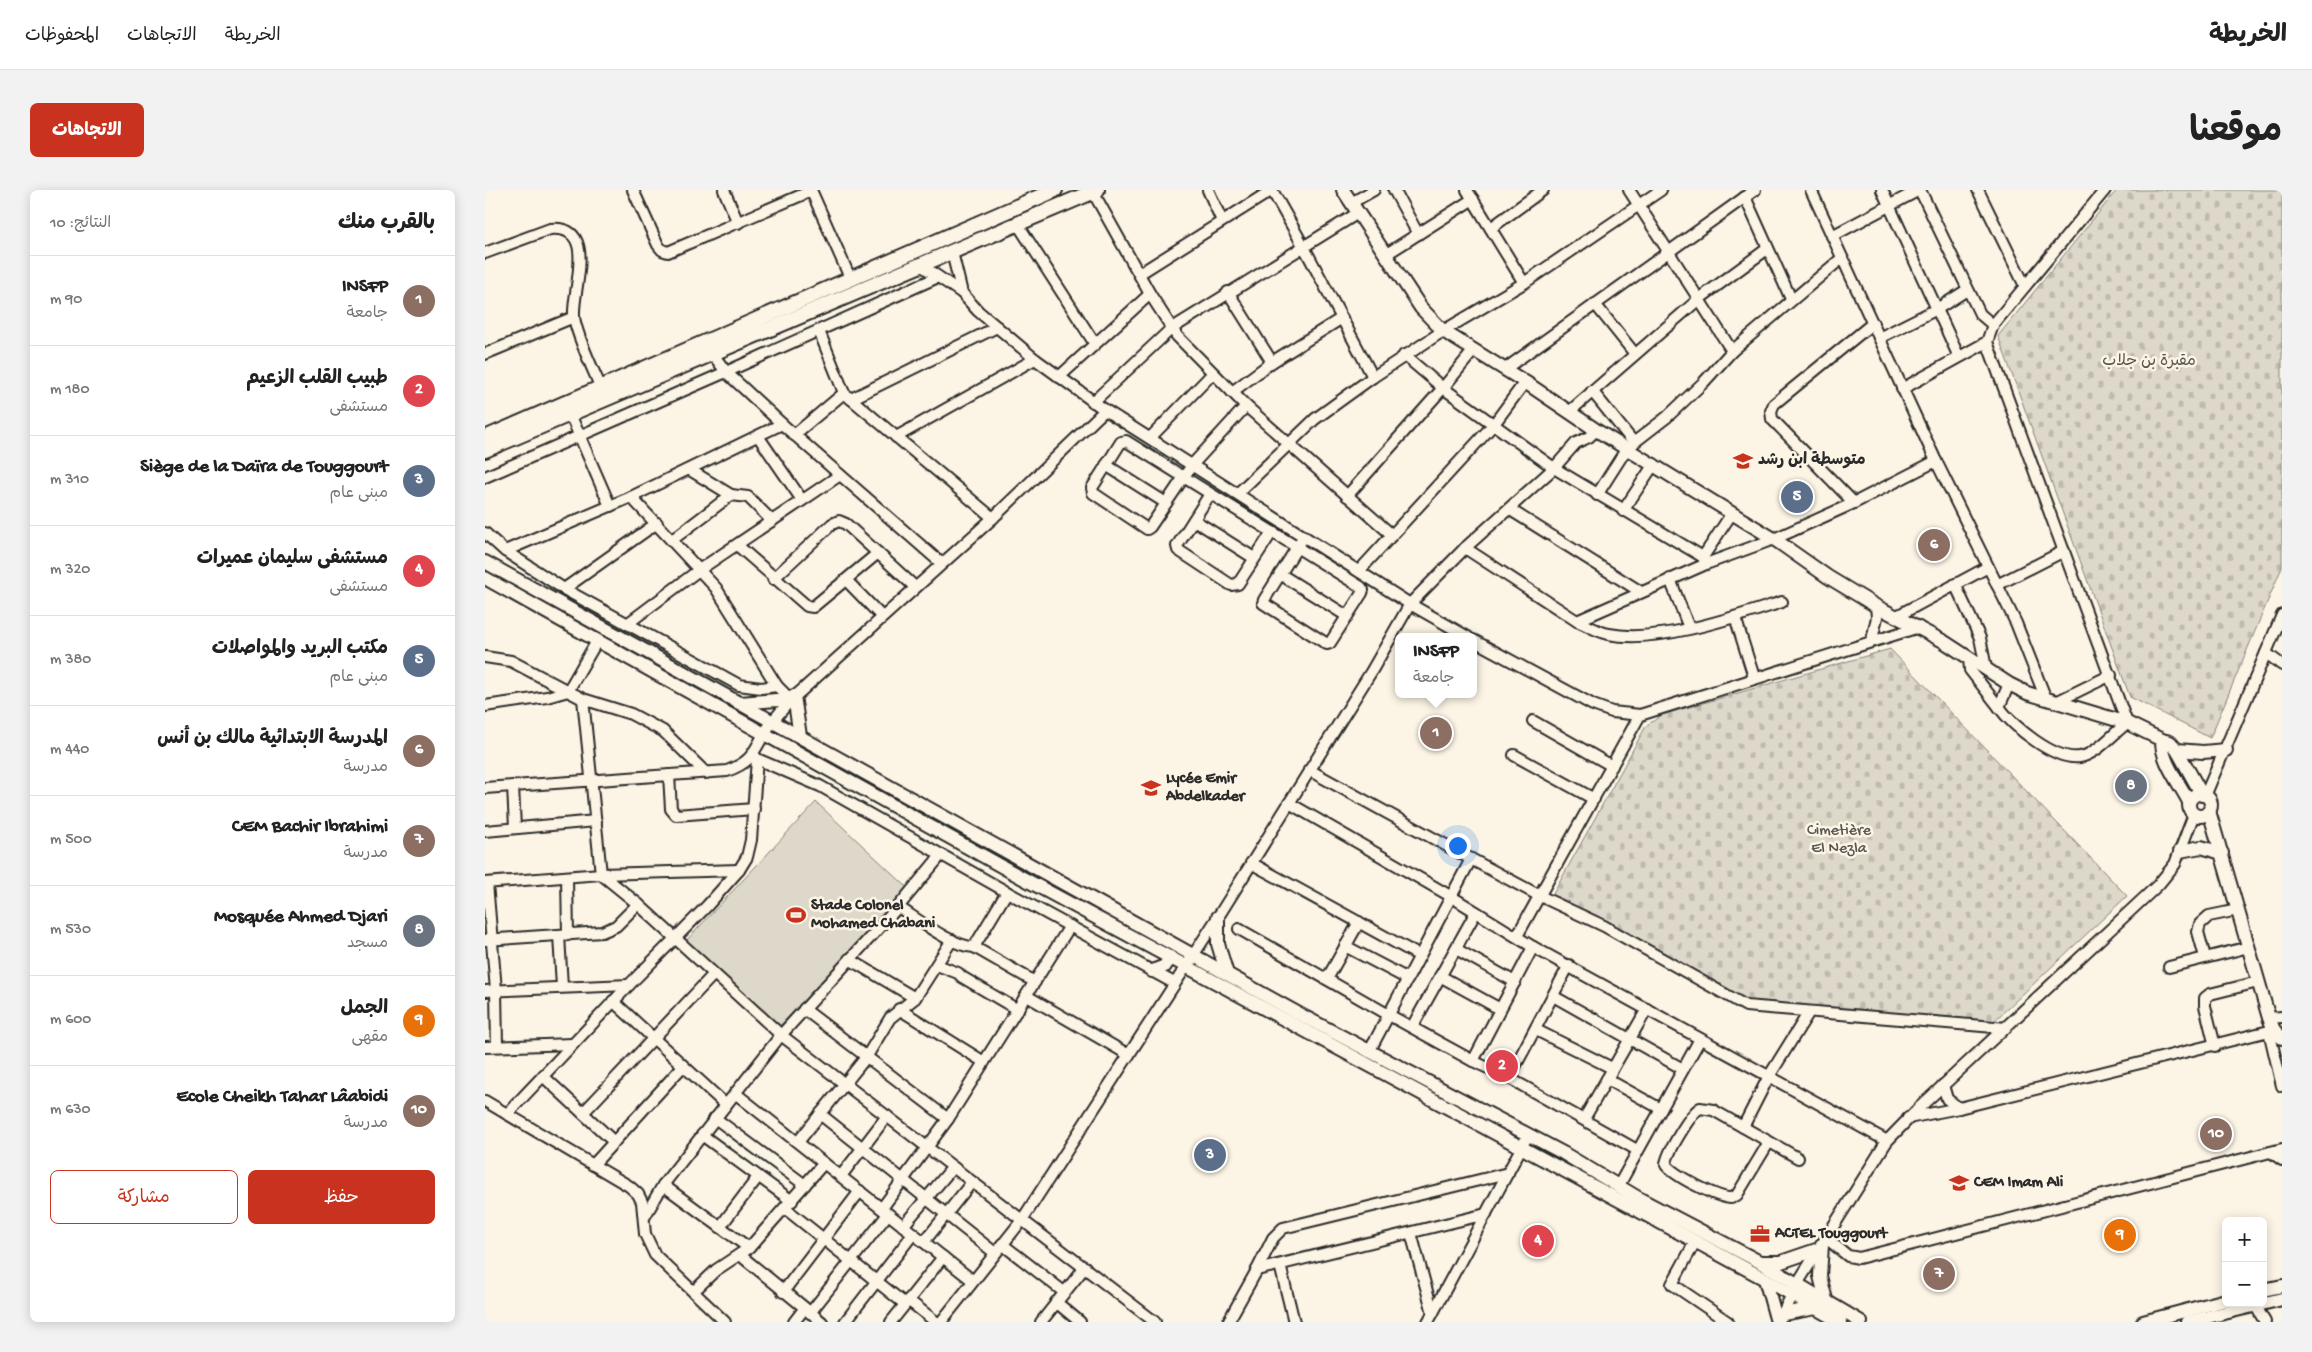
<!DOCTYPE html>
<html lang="ar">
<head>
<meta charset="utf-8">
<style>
  :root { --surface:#fff; --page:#f2f2f2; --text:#222; --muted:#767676; --line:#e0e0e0; --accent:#c8321e }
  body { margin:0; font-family:"Gochi Hand","Playpen Sans Arabic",sans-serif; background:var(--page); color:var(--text); direction:rtl }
  .controls { position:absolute; right:15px; bottom:15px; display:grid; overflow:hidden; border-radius:8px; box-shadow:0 2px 12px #0003 }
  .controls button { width:45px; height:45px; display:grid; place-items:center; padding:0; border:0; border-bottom:1px solid var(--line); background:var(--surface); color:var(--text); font:25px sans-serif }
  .you { position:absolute; left:972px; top:655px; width:18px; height:18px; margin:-12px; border:4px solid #fff; border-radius:50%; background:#1a73e8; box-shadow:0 0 0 8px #1a73e833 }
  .badge { display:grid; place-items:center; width:32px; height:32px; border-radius:50%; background:var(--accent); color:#fff; font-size:16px; font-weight:700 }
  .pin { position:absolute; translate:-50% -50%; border:2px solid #fff; box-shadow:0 1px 5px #0006 }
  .popup { position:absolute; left:910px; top:443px; width:82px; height:65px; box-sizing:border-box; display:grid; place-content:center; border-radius:8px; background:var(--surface); filter:drop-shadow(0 1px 4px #0005); font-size:16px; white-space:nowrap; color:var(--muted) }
  .popup b { font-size:19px; color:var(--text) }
  .popup::after { content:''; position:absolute; left:50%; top:100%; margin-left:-10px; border:10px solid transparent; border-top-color:var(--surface) }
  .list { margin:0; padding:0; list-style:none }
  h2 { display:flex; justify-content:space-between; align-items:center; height:65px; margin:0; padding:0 20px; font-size:21px }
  h2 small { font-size:16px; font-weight:400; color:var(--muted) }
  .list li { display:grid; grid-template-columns:32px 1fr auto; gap:15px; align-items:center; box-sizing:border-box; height:90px; padding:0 20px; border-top:1px solid var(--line) }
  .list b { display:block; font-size:19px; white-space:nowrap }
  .list p { margin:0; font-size:16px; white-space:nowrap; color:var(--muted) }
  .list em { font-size:16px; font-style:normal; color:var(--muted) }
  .actions { display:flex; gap:10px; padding:15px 20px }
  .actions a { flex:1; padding:11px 0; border:1px solid var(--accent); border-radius:8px; text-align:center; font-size:18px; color:var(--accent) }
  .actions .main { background:var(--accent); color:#fff }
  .map { position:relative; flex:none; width:1797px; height:1132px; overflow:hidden; direction:ltr; border-radius:8px }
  header { display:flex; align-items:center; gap:30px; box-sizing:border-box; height:70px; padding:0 25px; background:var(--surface); border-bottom:1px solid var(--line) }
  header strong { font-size:24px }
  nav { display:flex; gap:28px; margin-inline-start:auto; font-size:18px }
  .intro { display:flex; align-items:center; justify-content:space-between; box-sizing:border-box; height:120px; padding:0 30px }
  h1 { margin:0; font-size:35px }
  .button { padding:12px 22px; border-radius:8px; background:var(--accent); color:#fff; font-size:18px; font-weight:700 }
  main { display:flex; gap:30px; padding:0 30px }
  aside { flex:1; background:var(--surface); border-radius:8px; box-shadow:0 2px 12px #0003 }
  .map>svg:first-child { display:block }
  .grass { fill:#ded8ca; stroke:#84827a }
  .cemetery { fill:url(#cemetery-stones); stroke:#84827a }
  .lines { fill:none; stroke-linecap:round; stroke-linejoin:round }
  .minor-casing { stroke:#2b2b2b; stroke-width:14 }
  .major-casing { stroke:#2b2b2b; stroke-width:16 }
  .highway-casing { stroke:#2b2b2b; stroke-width:18 }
  .minor { stroke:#fcf5e5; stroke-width:10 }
  .major { stroke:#fcf5e5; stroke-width:12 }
  .highway { stroke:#fcf5e5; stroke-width:14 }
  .labels { text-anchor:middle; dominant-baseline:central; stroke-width:5; stroke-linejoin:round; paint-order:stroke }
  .park-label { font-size:16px; fill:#585653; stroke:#fcf5e5 }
  .poi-label { font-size:16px; font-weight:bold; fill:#2b2b2b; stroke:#fcf5e5; text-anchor:start }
</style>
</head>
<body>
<header>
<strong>الخريطة</strong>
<nav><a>الخريطة</a><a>الاتجاهات</a><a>المحفوظات</a></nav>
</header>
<div class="intro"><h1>موقعنا</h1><a class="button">الاتجاهات</a></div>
<main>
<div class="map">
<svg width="1797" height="1132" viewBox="0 0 1797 1132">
  <defs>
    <pattern id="cemetery-stones" width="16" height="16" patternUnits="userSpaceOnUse" patternTransform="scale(1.25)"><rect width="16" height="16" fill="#ded8ca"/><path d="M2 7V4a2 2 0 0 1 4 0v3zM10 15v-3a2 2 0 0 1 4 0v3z" fill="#bfbaae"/></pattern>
  </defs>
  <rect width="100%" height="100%" fill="#fcf5e5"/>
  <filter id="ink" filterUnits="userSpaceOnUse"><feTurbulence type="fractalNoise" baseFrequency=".02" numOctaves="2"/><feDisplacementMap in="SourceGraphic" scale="10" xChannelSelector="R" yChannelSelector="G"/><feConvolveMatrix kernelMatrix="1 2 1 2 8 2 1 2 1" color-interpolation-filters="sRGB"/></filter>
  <g filter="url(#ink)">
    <!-- grass -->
    <polygon class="grass" points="331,612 423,698 292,839 200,752"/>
    <!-- cemetery -->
    <g class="cemetery">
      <polygon points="1632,0 1797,0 1797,377 1725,548 1645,507 1513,146"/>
      <polygon points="1405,459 1642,706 1507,833 1264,813 1068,704 1161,536 1177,525"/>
    </g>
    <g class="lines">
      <defs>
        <g id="minor">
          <polyline points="148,0 173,55 177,60 183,62 326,1"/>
          <polyline points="239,0 253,33"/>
          <polyline points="326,0 366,90"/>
          <polyline points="723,0 737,31"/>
          <polyline points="909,0 933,44"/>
          <polyline points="982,0 1039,93"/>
          <polyline points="1326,0 1451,271 1531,433 1561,509"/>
          <polyline points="1397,0 1474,167"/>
          <polyline points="1435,0 1495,124 1508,135"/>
          <polyline points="1493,0 1540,96"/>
          <polyline points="608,2 665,104 692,146 761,216 907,345"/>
          <polyline points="1260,7 1306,109"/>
          <polyline points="866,13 889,0"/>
          <polyline points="532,33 610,154"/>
          <polyline points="1006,38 1058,0"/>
          <polyline points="1347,46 1434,0"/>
          <polyline points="467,62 477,103"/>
          <path d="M 0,63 L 65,39 C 114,35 87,99 89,126 C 90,142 109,182 116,198"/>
          <polyline points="900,65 988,9"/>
          <polyline points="436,75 477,103 493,121 550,169 620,220 925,414 983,447"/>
          <polyline points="654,84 784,2 788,2 819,57 888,187"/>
          <polyline points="743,102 787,172"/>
          <polyline points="1110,114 1150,164"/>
          <polyline points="334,141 359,203 508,328"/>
          <polyline points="1394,148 1452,119 1482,100"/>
          <polyline points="1247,161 1357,68"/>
          <polyline points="227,163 241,182 297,234 456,373"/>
          <polyline points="0,164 89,127"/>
          <polyline points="919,165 958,198 1069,278 1218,367 1221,374"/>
          <polyline points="1020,179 1270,0"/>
          <polyline points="574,187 665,104"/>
          <polyline points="1417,199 1502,152"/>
          <polyline points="1107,201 1149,253"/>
          <polyline points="747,202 787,172 857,128"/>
          <polyline points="366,209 512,137"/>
          <polyline points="608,212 686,139 873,23"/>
          <path d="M 761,216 L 707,275 L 665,337 L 662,339 L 608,303 L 607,298 L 636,252 L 641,251 C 719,300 797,348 876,397 L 878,400 L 877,403 L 845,453 L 842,454 L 778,413 L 779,410 L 819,346"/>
          <polyline points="1084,222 1214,109 1282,59"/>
          <polyline points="85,224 125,316"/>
          <polyline points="309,245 359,203"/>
          <polyline points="273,246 317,310"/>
          <polyline points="411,247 550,169"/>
          <polyline points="665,248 727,184"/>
          <polyline points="621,275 681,313"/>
          <polyline points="205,280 246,305 263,307 287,331"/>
          <polyline points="0,287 241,182 453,87"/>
          <polyline points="725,304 692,356 693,360 746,395 753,394 787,342"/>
          <polyline points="752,304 830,229 888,187 958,141 1039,93 1176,0"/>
          <polyline points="1112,305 1142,258 1182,227 1219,192 1247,161 1144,0"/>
          <polyline points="862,306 958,198 989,160"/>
          <polyline points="146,307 231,398 292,496 306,510"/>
          <polyline points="1369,313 1287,229 1286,221 1289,214 1388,133"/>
          <polyline points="1024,319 1156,402"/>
          <polyline points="1138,321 1169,274"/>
          <polyline points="709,330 769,368"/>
          <polyline points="0,343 20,361 79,399 254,495 276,498 292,496"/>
          <polyline points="187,350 246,305"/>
          <polyline points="252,355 322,416 328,417 393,363"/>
          <polyline points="980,358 1092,431 1221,374 1289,349 1369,313 1451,271"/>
          <polyline points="20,361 146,307 297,234"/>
          <polyline points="1218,367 1247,323"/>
          <polyline points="874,381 1009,234 1040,192"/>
          <polyline points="795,384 862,426"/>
          <polyline points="288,389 347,334 354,331 361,334 430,397"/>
          <polyline points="1185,389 1204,438"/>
          <polyline points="362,391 396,426"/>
          <polyline points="1470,394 1495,448 1501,478"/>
          <polyline points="1512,395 1579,361"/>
          <polyline points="79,399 172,333"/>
          <polyline points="1412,426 1503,377"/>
          <polyline points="1250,427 1269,487"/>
          <path d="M 1092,431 C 1102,435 1113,442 1124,444 C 1173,454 1250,427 1297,412"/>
          <polyline points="142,434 214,380 355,285"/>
          <polyline points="988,450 1108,515 1127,522 1155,525 1434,437"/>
          <polyline points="1387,450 1392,427 1391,416"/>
          <polyline points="1781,463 1797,475"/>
          <polyline points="0,467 26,471 98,509 146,524 178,541 221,583"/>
          <polyline points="1484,468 1485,480 1514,517"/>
          <path d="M 1524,494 L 1514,517 C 1528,536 1569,571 1595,567 C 1612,564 1629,543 1642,533 L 1502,152 L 1508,135 L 1620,0"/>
          <polyline points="98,509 116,684 153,714 296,845 670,1132"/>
          <polyline points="1571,512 1626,485"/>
          <polyline points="0,516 62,507 83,501 112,451"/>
          <polyline points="1048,531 1127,576"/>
          <polyline points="269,565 272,569 335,596 522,702 689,793"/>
          <polyline points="1029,565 1109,609"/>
          <polyline points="824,580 986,669 884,862"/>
          <polyline points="184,585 186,619 191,625 269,619"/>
          <polyline points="28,596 30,638"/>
          <path d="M 0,598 L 242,581 C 266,572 267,565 279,544 C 286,532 297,520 306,510 L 508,328 L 620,220"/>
          <polyline points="1720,606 1797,425"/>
          <polyline points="804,613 967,707 1048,757 1402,951"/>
          <polyline points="0,641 111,631"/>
          <polyline points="986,669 1055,706 1119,736 1261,816 1521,838"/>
          <polyline points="766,673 935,766"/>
          <polyline points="82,687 83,745"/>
          <polyline points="0,693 116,684 254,680"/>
          <polyline points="2,693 11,800 12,856"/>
          <path d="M 413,717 C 431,728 468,757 489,757 L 550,792"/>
          <polyline points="754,739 904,825 988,871 1024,888 1152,960"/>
          <polyline points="74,745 77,797"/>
          <polyline points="1032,746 1155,525"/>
          <polyline points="0,750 117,742 131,736 153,714"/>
          <polyline points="860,756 923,789"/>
          <polyline points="489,757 522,702"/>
          <polyline points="971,759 1030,792"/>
          <polyline points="1720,767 1713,742 1715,734 1724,726 1753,720"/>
          <polyline points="452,775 473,783 477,787 533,820"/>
          <polyline points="1684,777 1764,757"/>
          <polyline points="955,786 1015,819"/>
          <polyline points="842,789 874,732"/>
          <polyline points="0,801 144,795"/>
          <polyline points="542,806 644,865"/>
          <polyline points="1068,806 1198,879"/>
          <polyline points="430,808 467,750"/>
          <polyline points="128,811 241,915"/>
          <polyline points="319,819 463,929 585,736"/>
          <polyline points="414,819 499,872"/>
          <polyline points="1784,828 1797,827"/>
          <polyline points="927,837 991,722"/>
          <polyline points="1051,840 1127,878"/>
          <polyline points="1789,840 1784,841 1797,896"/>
          <polyline points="1730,856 1720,816 1720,808 1725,804 1773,792"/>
          <polyline points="0,857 87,854"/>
          <polyline points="988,871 1048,757"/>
          <polyline points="58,886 129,952"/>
          <polyline points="1024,888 1084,775"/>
          <polyline points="1122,889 1176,919"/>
          <polyline points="1458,895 1462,909 1474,918"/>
          <polyline points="250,903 487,1090"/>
          <polyline points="0,911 144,996 153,1004 157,1012 160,1044 170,1065 240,1132"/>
          <polyline points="98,923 229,784"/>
          <polyline points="22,924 144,795 222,716 254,680 262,667 266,650 272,569"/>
          <polyline points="335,924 510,1063"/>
          <polyline points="230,928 320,995"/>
          <polyline points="1423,928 1474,918 1784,841"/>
          <polyline points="1099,929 1162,819"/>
          <path d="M 1258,937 L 1228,920 L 1215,918 C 1206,923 1181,964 1181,975 C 1190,986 1232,1008 1246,1008 L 1252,1005 L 1284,952"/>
          <polyline points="217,945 307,1011"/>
          <polyline points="313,952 382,866 405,828 430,808 364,769"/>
          <polyline points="1786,962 1797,970"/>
          <polyline points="1313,968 1258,937 1283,888 1324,822"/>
          <polyline points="108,975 198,876"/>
          <polyline points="356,986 402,926"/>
          <polyline points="178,995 264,1058"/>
          <polyline points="1134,995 1215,849"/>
          <polyline points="397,1018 463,929"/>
          <polyline points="301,1019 420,1114"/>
          <polyline points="160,1026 178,995 296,845 413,717 456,665"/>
          <polyline points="418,1036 468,977"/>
          <polyline points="235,1037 273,987"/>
          <polyline points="926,1043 948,1123"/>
          <polyline points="1341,1048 1363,1066 1374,1068 1797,959"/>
          <polyline points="439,1052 487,992"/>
          <polyline points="1210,1052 1187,1094 1243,1132"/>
          <polyline points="517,1054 579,1102"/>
          <polyline points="255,1065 337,1132"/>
          <polyline points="795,1075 809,1132"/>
          <polyline points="772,1080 788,1048 798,1038 1023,983"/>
          <polyline points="209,1101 231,1080 264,1058 339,973"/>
          <polyline points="298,1102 375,1001"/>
          <polyline points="423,1110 451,1132"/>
          <polyline points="571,1112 595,1132"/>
          <polyline points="1769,1113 1780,1132"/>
          <polyline points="325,1123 403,1024"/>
          <polyline points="1295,1129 1312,1094 1402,951 1435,917 1673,695 1690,674 1709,624"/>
          <polyline points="309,1132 319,1119"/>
          <polyline points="360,1132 428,1044"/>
          <polyline points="406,1132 458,1067"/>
          <polyline points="456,1132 537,1030 733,727 886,482 925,414 980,358 1069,278 1091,253 1104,247 1111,240"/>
          <polyline points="556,1132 600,1077"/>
          <polyline points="743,1132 772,1080 1001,1024"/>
          <polyline points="943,1132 1043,945"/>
        </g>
        <g id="major">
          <polyline points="858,0 936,118 958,141 1040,192 1111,240 1289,349 1343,387 1391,416 1458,451 1524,494 1542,503 1642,533 1677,550 1685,552 1692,560 1717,605"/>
          <polyline points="0,372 814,824 1078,963 1155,1009 1275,1072 1376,1132"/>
          <polyline points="0,388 534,686 1280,1089 1355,1132"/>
          <polyline points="309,506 315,546"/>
          <polyline points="255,513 291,510 304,511"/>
          <path d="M 1677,550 C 1676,571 1695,594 1704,612"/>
          <polyline points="1692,560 1718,562 1741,560"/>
          <circle cx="1715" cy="615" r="11"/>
          <polyline points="1724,621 1784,828 1789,840 1797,848"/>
          <polyline points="1695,661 1716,657 1737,663"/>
          <polyline points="733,727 733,754 742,784"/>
          <polyline points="667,781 680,776 685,767"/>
          <polyline points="1337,1055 1335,1086 1342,1114"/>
          <polyline points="1276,1072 1296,1072 1334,1059"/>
          <polyline points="1280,1089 1292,1132"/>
          <polyline points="1778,1100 1797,1096"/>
          <polyline points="1298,1124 1331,1118"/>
          <polyline points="1658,1132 1741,1110"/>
          <polyline points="1702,1132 1797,1109"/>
        </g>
        <g id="highway">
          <polyline points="0,248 570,0"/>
          <polyline points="0,260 612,0"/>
        </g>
      </defs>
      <!-- minor casing -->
      <use href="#minor" class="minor-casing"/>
      <!-- major casing -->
      <use href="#major" class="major-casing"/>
      <!-- highway casing -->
      <use href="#highway" class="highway-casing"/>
      <!-- minor -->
      <use href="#minor" class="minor"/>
      <!-- major -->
      <use href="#major" class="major"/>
      <!-- highway -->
      <use href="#highway" class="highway"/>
    </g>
  </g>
  <!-- icons -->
  <defs>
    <symbol id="school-bare" viewBox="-9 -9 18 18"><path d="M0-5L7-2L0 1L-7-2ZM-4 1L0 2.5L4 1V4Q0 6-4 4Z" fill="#c8321e" stroke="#fcf5e5" stroke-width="2.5" paint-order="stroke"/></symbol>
    <symbol id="stadium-bare" viewBox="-9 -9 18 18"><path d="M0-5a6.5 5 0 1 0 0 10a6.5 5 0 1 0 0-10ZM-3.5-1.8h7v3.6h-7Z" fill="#c8321e" stroke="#fcf5e5" stroke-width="2.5" paint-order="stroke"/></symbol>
    <symbol id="office-bare" viewBox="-9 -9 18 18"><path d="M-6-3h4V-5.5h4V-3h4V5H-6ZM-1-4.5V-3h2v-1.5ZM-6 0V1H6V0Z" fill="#c8321e" stroke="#fcf5e5" stroke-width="2.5" paint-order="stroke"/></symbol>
  </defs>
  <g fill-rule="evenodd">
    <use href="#school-bare" x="1244" y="257" width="28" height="28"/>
    <use href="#school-bare" x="652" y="584" width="28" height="28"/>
    <use href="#stadium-bare" x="297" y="711" width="28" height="28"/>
    <use href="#school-bare" x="1460" y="979" width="28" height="28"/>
    <use href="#office-bare" x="1261" y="1030" width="28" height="28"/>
  </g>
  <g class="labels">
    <!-- park labels -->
    <g class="park-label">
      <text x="1664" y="172">مقبرة بن جلاب</text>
      <text x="1354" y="641">Cimetière<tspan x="1354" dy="18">El Nezla</tspan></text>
    </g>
    <!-- poi labels -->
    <g class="poi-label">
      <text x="1273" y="271">متوسطة ابن رشد</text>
      <text x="681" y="589">Lycée Emir<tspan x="681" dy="18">Abdelkader</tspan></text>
      <text x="326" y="716">Stade Colonel<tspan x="326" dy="18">Mohamed Chabani</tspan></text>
      <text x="1489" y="993">CEM Imam Ali</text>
      <text x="1290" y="1044">ACTEL Touggourt</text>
    </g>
  </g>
</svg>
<div class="controls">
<button>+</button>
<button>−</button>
</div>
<div class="you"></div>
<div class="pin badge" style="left:951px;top:543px;background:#8d6e63">1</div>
<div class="popup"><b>INSFP</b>جامعة</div>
<div class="pin badge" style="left:1017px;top:876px;background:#e0444e">2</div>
<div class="pin badge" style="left:725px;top:965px;background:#5c6f8a">3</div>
<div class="pin badge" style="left:1053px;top:1051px;background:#e0444e">4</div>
<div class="pin badge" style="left:1312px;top:307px;background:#5c6f8a">5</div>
<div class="pin badge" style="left:1449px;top:355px;background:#8d6e63">6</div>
<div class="pin badge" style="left:1454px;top:1084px;background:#8d6e63">7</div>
<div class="pin badge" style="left:1646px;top:596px;background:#6b7280">8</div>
<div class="pin badge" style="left:1635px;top:1045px;background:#e8710a">9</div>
<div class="pin badge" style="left:1731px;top:944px;background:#8d6e63">10</div>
</div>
<aside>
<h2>بالقرب منك<small>النتائج: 10</small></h2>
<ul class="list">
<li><span class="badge" style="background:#8d6e63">1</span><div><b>INSFP</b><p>جامعة</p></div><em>90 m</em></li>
<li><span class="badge" style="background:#e0444e">2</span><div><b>طبيب القلب الزعيم</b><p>مستشفى</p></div><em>180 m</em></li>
<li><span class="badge" style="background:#5c6f8a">3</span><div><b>Siège de la Daïra de Touggourt</b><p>مبنى عام</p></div><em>310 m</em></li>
<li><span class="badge" style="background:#e0444e">4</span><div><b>مستشفى سليمان عميرات</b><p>مستشفى</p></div><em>320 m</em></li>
<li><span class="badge" style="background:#5c6f8a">5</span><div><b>مكتب البريد والمواصلات</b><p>مبنى عام</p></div><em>380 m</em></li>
<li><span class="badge" style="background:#8d6e63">6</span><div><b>المدرسة الابتدائية مالك بن أنس</b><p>مدرسة</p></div><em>440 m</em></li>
<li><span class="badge" style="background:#8d6e63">7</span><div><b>CEM Bachir Ibrahimi</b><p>مدرسة</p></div><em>500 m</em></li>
<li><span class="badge" style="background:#6b7280">8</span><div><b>Mosquée Ahmed Djari</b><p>مسجد</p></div><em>530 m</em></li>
<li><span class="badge" style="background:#e8710a">9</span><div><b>الجمل</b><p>مقهى</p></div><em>600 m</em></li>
<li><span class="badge" style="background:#8d6e63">10</span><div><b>Ecole Cheikh Tahar Lâabidi</b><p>مدرسة</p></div><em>630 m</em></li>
</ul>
<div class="actions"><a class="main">حفظ</a><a>مشاركة</a></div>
</aside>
</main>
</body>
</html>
